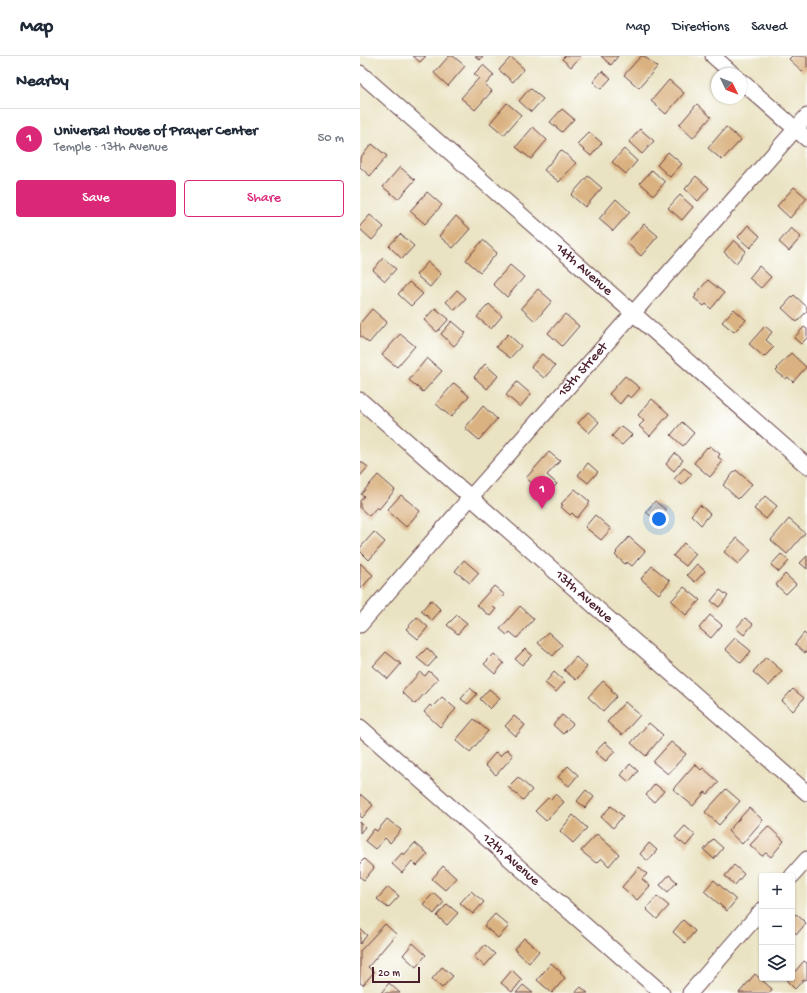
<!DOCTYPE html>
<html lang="en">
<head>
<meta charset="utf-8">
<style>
  :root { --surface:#fff; --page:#f2f2f3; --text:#1f2937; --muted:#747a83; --line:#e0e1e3; --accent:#db2777 }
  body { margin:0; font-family:"Gochi Hand",sans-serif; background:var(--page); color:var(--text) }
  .controls { position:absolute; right:12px; bottom:12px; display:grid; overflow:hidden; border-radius:4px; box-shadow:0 1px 3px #0004 }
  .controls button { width:36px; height:36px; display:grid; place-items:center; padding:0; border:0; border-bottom:1px solid var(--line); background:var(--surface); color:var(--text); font:20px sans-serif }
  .compass { position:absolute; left:351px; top:12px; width:36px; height:36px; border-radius:50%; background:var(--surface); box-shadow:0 1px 3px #0004; rotate:133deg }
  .scale { position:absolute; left:12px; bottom:10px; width:48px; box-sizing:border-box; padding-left:4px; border:2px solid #4a1f2b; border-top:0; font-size:11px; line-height:14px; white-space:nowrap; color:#4a1f2b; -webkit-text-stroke:3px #fff; paint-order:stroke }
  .you { position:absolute; left:299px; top:463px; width:14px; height:14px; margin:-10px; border:3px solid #fff; border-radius:50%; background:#1a73e8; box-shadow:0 0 0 6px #1a73e833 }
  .badge { display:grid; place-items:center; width:26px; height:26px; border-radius:50%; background:var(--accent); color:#fff; font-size:13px; font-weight:700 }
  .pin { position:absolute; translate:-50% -33px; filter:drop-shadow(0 1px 2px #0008) }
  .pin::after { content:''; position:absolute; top:21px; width:14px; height:12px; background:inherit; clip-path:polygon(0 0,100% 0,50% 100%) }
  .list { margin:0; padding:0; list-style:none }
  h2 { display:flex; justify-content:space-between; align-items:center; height:52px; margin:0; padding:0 16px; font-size:17px }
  h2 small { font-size:13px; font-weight:400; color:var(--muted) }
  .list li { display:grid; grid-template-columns:26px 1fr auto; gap:12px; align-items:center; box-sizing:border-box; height:60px; padding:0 16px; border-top:1px solid var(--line) }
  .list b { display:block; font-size:15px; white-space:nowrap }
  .list p { margin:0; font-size:13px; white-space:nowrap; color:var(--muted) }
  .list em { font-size:13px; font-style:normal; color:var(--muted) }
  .actions { display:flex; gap:8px; padding:12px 16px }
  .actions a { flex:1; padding:9px 0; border:1px solid var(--accent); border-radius:4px; text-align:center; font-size:14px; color:var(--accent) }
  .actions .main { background:var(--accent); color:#fff }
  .icon { flex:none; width:22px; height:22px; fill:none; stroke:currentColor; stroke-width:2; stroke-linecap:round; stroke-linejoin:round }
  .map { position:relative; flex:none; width:447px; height:937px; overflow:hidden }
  header { display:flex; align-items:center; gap:24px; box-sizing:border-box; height:56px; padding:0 20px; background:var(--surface); border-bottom:1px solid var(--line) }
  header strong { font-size:19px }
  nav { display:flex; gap:22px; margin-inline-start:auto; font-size:14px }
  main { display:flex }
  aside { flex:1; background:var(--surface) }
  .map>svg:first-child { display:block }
  .building { fill:#dab281 }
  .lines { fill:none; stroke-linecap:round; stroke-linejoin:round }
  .minor-casing { stroke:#623c42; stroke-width:17 }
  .minor { stroke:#fff; stroke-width:15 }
  .labels { text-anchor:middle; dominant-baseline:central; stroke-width:4; stroke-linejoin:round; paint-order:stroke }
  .street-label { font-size:14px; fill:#4a1f2b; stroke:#fff }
</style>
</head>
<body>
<header>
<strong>Map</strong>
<nav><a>Map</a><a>Directions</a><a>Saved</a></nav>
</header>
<main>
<aside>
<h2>Nearby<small></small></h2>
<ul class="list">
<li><span class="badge">1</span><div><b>Universal House of Prayer Center</b><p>Temple · 13th Avenue</p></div><em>50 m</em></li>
</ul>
<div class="actions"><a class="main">Save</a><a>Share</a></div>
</aside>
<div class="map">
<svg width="447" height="937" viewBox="0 0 447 937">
  <rect width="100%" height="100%" fill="#fff"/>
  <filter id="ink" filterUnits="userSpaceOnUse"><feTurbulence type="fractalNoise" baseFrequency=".025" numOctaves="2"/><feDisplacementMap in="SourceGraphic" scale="8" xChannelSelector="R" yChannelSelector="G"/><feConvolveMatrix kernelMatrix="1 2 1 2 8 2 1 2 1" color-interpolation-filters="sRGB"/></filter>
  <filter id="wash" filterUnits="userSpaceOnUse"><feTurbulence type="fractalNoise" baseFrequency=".012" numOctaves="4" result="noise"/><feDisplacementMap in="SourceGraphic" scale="16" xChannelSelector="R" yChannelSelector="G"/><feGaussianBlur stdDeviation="0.9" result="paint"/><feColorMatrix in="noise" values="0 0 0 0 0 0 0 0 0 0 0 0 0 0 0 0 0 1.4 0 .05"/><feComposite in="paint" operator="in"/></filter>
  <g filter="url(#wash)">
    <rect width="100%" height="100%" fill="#eae3c3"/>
    <g id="blocks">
      <!-- building -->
      <g class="building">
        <polygon points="53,0 66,0 60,6"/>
        <polygon points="89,0 93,0 105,10 88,30 74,17"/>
        <polygon points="115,0 123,0 120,4"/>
        <polygon points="205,0 221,0 211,11 202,3"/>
        <polygon points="241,0 258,0 251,9"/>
        <polygon points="281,0 284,0 297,11 279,32 264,19"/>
        <polygon points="432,0 447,0 447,12 443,16 429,3"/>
        <polygon points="151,1 164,13 153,26 139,14"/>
        <polygon points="123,9 134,19 125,29 132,35 115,54 101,42 119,22 114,18"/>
        <polygon points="242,15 251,22 241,33 233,26"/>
        <polygon points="309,24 324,37 306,58 291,45"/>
        <polygon points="170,32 183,43 171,56 159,45"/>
        <polygon points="147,47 161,59 144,79 130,67"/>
        <polygon points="337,48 351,61 333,82 319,69"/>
        <polygon points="202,53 214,63 202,76 190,66"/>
        <polygon points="173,71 187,84 171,103 156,91"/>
        <polygon points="366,71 381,84 362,104 348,92"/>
        <polygon points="280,73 294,85 282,98 269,86"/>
        <polygon points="229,76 242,87 231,100 217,88"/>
        <polygon points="12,88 27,100 10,120 0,111 0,102"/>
        <polygon points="264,93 277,105 266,118 252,106"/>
        <polygon points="201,94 216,107 199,126 184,114"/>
        <polygon points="308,96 322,108 310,121 297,109"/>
        <polygon points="40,111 55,124 38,143 23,131"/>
        <polygon points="292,114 305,126 294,139 280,127"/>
        <polygon points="228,120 242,132 225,151 211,139"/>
        <polygon points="336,120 349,132 338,145 325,133"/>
        <polygon points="434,131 447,142 430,162 417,150"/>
        <polygon points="67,136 82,149 65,168 50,155"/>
        <polygon points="320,139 333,151 322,164 308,152"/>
        <polygon points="256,143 270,156 253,175 239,163"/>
        <polygon points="10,159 24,171 12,184 0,173 0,170"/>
        <polygon points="96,160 110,173 93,192 79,180"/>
        <polygon points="284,168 298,180 281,200 267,187"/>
        <polygon points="388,169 400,180 390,192 378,181"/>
        <polygon points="431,172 441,181 429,195 419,186"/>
        <polygon points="40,178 54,190 42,203 29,190"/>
        <polygon points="123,184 137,197 120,216 106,204"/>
        <polygon points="374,184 386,195 376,207 364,196"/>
        <polygon points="23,202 36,213 25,225 13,214"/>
        <polygon points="68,206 81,218 70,231 56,219"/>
        <polygon points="150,209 164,221 147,241 133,228"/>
        <polygon points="399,210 411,221 401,232 389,222"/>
        <polygon points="348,224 364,237 351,253 346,248 344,250 334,242 336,240 335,239"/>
        <polygon points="49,226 63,238 51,250 38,238"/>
        <polygon points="178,233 192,245 175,265 161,252"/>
        <polygon points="97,234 106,242 95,254 86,246"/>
        <polygon points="434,239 447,251 447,255 437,266 422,252"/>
        <polygon points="129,248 142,260 131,273 117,261"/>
        <polygon points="75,252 89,263 77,276 64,264"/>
        <polygon points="12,253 27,266 9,287 0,280 0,267"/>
        <polygon points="374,253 386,264 374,276 362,266"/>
        <polygon points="205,258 219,270 202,290 188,277"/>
        <polygon points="92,265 106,277 94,290 81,278"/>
        <polygon points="405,270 412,276 406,284 414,291 404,301 389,288"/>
        <polygon points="444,271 447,273 447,282 441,288 434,282"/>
        <polygon points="40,278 55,290 37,311 22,299"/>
        <polygon points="148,278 161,290 150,302 136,291"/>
        <polygon points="431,297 446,311 433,326 428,321 426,323 416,315 418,313 417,312"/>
        <polygon points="182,298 195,310 184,322 171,311"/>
        <polygon points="67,302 82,315 63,336 49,324"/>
        <polygon points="125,308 138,320 127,333 114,321"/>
        <polygon points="265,320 280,332 271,342 267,339 260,348 249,338"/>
        <polygon points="157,326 171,338 160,351 146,339"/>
        <polygon points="94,327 109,340 91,361 76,348"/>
        <polygon points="292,343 309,358 290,380 279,370 284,365 278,359"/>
        <polygon points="123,350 137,363 119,384 105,372"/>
        <polygon points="228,356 239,366 229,377 218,367"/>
        <polygon points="322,366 334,377 323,390 311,379"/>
        <polygon points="261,370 272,379 262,389 252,380"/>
        <polygon points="350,390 360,398 358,401 363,405 350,421 334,407 347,391 348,392"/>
        <polygon points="189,396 200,405 187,419 197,428 186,439 166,422"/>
        <polygon points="315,397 323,404 314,415 306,408"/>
        <polygon points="0,405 8,411 0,420"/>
        <polygon points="228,407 238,416 228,427 218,419"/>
        <polygon points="324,412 332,418 322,429 314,423"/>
        <polygon points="376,414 392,428 378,443 363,429"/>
        <polygon points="18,419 35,434 19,453 17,451 9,460 0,452 0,445 4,440 1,438"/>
        <polygon points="215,433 230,446 217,462 212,457 210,459 201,451 203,449 201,448"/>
        <polygon points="41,439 60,455 46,471 27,454"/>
        <polygon points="405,440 417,450 406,463 394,453"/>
        <polygon points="295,445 306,454 297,465 286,456"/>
        <polygon points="340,449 350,458 341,469 331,459"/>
        <polygon points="235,459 251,473 241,484 225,471"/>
        <polygon points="429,463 445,477 427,498 411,484"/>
        <polygon points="14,476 25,486 9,504 0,495 0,492"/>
        <polygon points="269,481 285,495 272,510 267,506 265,508 255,499 257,497 256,496"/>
        <polygon points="377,482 391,494 378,508 364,496"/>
        <polygon points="324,487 336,498 326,510 313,500"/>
        <polygon points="421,498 429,505 419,516 411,509"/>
        <polygon points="447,500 447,513 440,507"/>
        <polygon points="104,504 119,517 110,527 95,515"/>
        <polygon points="0,507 13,519 1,533 0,532"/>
        <polygon points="337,508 345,515 335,526 327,519"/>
        <polygon points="292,510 310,525 299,538 281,523"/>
        <polygon points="425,518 436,528 426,538 416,529"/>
        <polygon points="134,530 145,539 133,551 136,553 130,560 117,549"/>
        <polygon points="324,531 340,544 326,559 311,545"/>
        <polygon points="360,534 368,540 359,551 351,545"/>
        <polygon points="71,544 81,554 72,564 61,555"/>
        <polygon points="160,550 174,563 157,582 150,576 147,579 140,573"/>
        <polygon points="97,559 107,567 98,578 87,569"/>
        <polygon points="350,559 362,569 351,582 339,572"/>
        <polygon points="57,561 68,571 58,583 46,573"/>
        <polygon points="385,562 393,568 384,579 376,572"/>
        <polygon points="188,576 202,589 193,600 178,587"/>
        <polygon points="444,577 447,580 447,595 445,597 435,588"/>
        <polygon points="375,582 391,595 381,607 365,593"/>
        <polygon points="67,592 77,601 68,611 57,602"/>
        <polygon points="165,593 172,599 162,609 155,603"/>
        <polygon points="26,596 41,608 28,623 13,610"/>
        <polygon points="134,598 144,607 135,618 124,608"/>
        <polygon points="216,601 227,611 216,624 204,614"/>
        <polygon points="406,601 422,615 409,630 393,616"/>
        <polygon points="69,615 78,623 55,648 42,636 60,616 65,620"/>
        <polygon points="194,616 205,626 196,636 185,627"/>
        <polygon points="243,625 252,633 251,635 257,640 243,655 228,641"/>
        <polygon points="110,632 117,638 108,648 101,643"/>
        <polygon points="129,633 140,642 130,653 120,643"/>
        <polygon points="433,633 444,642 433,655 422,645"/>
        <polygon points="82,641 96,653 80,671 64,656 70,649 72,651"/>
        <polygon points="265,646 280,659 262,679 247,666"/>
        <polygon points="202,659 213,668 203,678 193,669"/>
        <polygon points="154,660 165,669 156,680 145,670"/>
        <polygon points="114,663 128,675 110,696 96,684"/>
        <polygon points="289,667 303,679 286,700 271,687"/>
        <polygon points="245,686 255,695 246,705 235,696"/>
        <polygon points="311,686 326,698 308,718 293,706"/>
        <polygon points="147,693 153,700 136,719 125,709 136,696 140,700"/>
        <polygon points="270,708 278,715 269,726 261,719"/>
        <polygon points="335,708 341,714 343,712 359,726 348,738 345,736 333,750 313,733"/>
        <polygon points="208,710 218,719 209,730 198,721"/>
        <polygon points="158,721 172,734 163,744 148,731"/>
        <polygon points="295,728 304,735 294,746 286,739"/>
        <polygon points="366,733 380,745 359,769 345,756"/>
        <polygon points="226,734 234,741 225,752 217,745"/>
        <polygon points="0,738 13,749 2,762 0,760"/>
        <polygon points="195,738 204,746 186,765 175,755 188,742 190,744"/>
        <polygon points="251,750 263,760 253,772 241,761"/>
        <polygon points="389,752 403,764 382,788 368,775"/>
        <polygon points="213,759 227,772 213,787 200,775"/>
        <polygon points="27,763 41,774 30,787 25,782 15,793 5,785 14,773 17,775"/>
        <polygon points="0,766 5,771 0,777"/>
        <polygon points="325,770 335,779 326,790 315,781"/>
        <polygon points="408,770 424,785 411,801 406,797 402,800 390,789"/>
        <polygon points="237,778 259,798 249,810 241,802 236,807 221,795"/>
        <polygon points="353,783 363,792 354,803 344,794"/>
        <polygon points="55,787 68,798 57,810 52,805 42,817 32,808 42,797 44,799"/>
        <polygon points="289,787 297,794 288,805 280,798"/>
        <polygon points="4,803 14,812 4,824 0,821 0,807"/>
        <polygon points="374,809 384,818 375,829 365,820"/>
        <polygon points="83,810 96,822 85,834 72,823"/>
        <polygon points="279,811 287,818 282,823 290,830 277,844 262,831"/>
        <polygon points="309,819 317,826 308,836 300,829"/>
        <polygon points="354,824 376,844 367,855 344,835"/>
        <polygon points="28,831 39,840 28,852 17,843"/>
        <polygon points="111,835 124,846 113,858 100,847"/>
        <polygon points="74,837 84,846 74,858 63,848"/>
        <polygon points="297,840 309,850 297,863 286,853"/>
        <polygon points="87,848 98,857 87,869 77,860"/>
        <polygon points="135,858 149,870 138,882 124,870"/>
        <polygon points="436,858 446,867 437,878 432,874 432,862"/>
        <polygon points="323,864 335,875 325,887 313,876"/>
        <polygon points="25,868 36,878 8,911 14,916 3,929 0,927 0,895"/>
        <polygon points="0,873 7,879 0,888"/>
        <polygon points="164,882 179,895 169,907 154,893"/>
        <polygon points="53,887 66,899 56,911 43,899"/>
        <polygon points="125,889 135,898 125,910 114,901"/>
        <polygon points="444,905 447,907 447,923 446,924 444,923 435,933 427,925 430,922 432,922 432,919"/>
        <polygon points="191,907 201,916 200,917 205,922 192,937 177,924"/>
        <polygon points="82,911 93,920 82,932 72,923"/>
        <polygon points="152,914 162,924 152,936 141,927"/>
        <polygon points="395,918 412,933 409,937 379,937"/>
        <polygon points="29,927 40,937 21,937"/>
        <polygon points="163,929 173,937 156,937"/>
        <polygon points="221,931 228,937 215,937"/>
      </g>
    </g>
  </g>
  <g filter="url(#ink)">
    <use href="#blocks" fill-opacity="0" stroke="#623c42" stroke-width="1"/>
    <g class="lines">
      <defs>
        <g id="minor">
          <polyline points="353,0 373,18"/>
          <path id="s1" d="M 0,17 L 447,410"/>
          <polyline points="381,25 447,83"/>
          <path id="s2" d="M 0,344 L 447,737"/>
          <path id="s3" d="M 0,569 L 110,442 L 447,60"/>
          <path id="s4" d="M 0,671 L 302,937"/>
          <polyline points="432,820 447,803"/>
          <polyline points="330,937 402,854"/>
        </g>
      </defs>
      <!-- minor casing -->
      <use href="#minor" class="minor-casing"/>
      <!-- minor -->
      <use href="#minor" class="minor"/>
    </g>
  </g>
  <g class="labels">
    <!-- street labels -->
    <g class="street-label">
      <text stroke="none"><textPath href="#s1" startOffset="298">14th Avenue</textPath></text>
      <text stroke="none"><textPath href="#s3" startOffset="339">15th Street</textPath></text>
      <text stroke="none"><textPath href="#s2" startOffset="298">13th Avenue</textPath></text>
      <text stroke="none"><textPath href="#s4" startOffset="201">12th Avenue</textPath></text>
    </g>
  </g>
</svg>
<div class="controls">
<button>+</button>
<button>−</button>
<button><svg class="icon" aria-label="layers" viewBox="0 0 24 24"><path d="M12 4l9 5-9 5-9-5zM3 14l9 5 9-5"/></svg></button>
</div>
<svg class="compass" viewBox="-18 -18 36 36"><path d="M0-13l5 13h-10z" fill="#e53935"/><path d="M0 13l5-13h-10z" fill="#747a83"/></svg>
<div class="scale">20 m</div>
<div class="you"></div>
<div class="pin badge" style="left:182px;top:453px">1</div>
</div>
</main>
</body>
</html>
